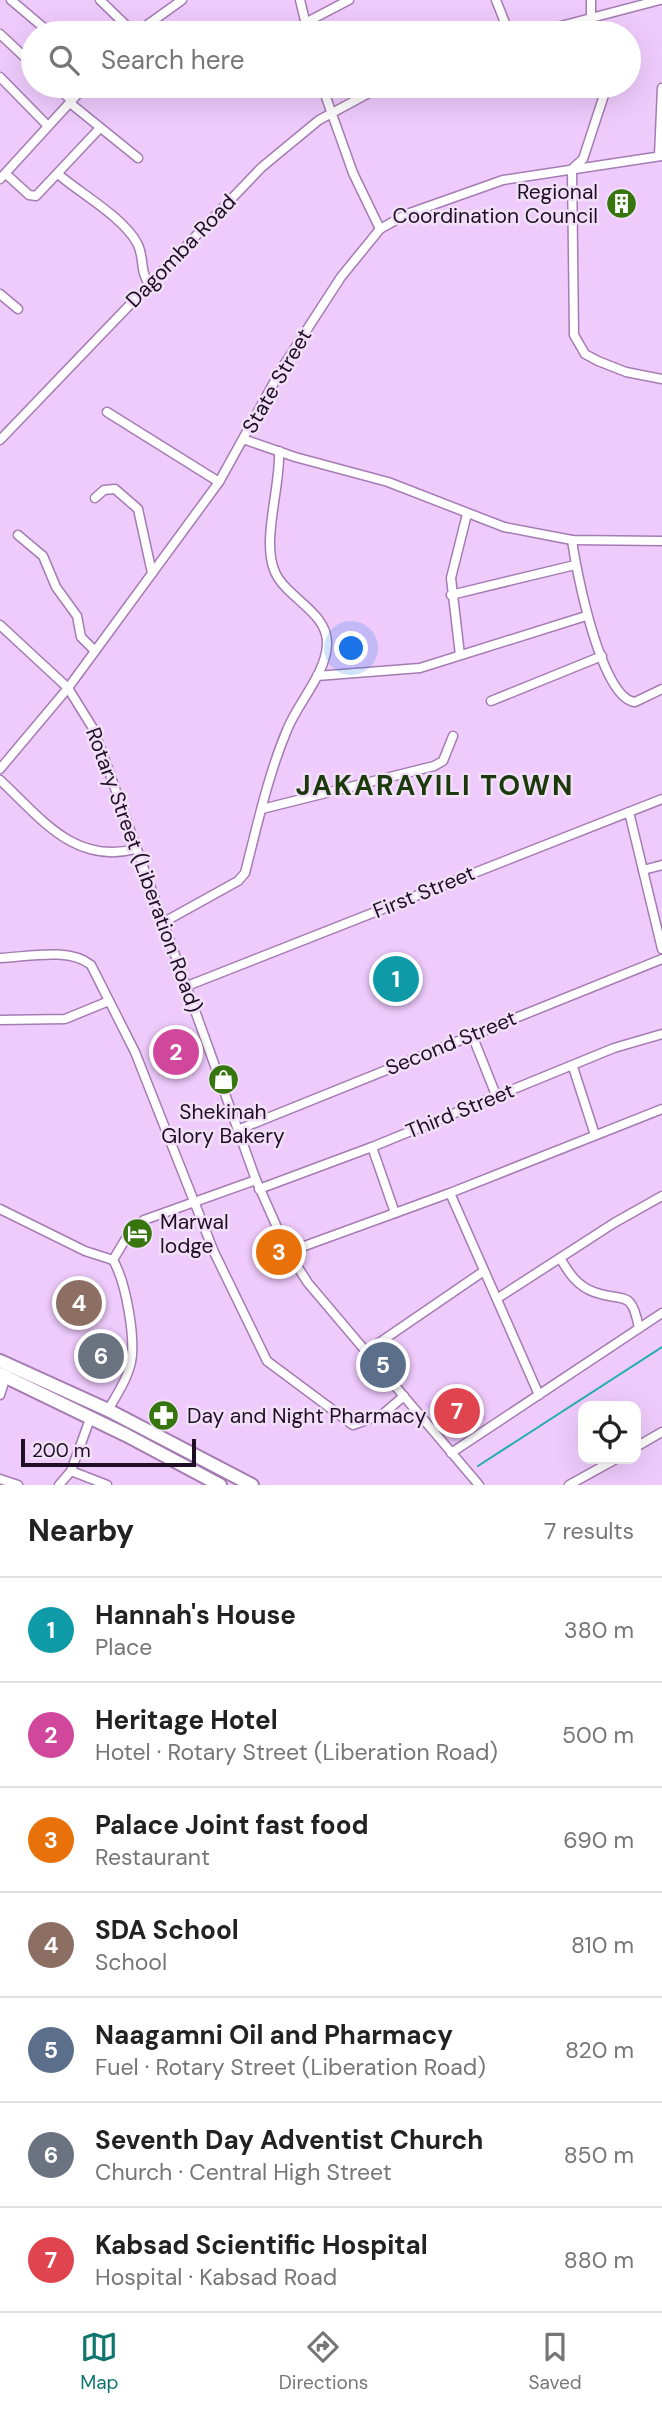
<!DOCTYPE html>
<html lang="en">
<head>
<meta charset="utf-8">
<style>
  :root { --surface:#fff; --page:#f2f2f2; --text:#222; --muted:#767676; --line:#e0e0e0; --accent:#0f766e }
  body { margin:0; font-family:"DM Sans",sans-serif; background:var(--page); color:var(--text) }
  .controls { position:absolute; right:21px; bottom:21px; display:grid; overflow:hidden; border-radius:14px; box-shadow:0 7px 28px #0002 }
  .controls button { width:63px; height:63px; display:grid; place-items:center; padding:0; border:0; border-bottom:2px solid var(--line); background:var(--surface); color:var(--text); font:35px sans-serif }
  .scale { position:absolute; left:21px; bottom:18px; width:175px; box-sizing:border-box; padding-left:7px; border:4px solid #1f0f25; border-top:0; font-size:19px; line-height:24px; white-space:nowrap; color:#1f0f25; -webkit-text-stroke:5px #f2e0f9; paint-order:stroke }
  .you { position:absolute; left:352px; top:649px; width:24px; height:24px; margin:-18px; border:5px solid #fff; border-radius:50%; background:#1a73e8; box-shadow:0 0 0 10px #1a73e833 }
  .badge { display:grid; place-items:center; width:46px; height:46px; border-radius:50%; background:var(--accent); color:#fff; font-size:23px; font-weight:700 }
  .pin { position:absolute; translate:-50% -50%; border:4px solid #fff; box-shadow:0 2px 7px #0006 }
  .list { margin:0; padding:0; list-style:none }
  h2 { display:flex; justify-content:space-between; align-items:center; height:91px; margin:0; padding:0 28px; font-size:30px }
  h2 small { font-size:23px; font-weight:400; color:var(--muted) }
  .list li { display:grid; grid-template-columns:46px 1fr auto; gap:21px; align-items:center; box-sizing:border-box; height:105px; padding:0 28px; border-top:2px solid var(--line) }
  .list b { display:block; font-size:26px; white-space:nowrap }
  .list p { margin:0; font-size:23px; white-space:nowrap; color:var(--muted) }
  .list em { font-size:23px; font-style:normal; color:var(--muted) }
  .icon { flex:none; width:38px; height:38px; fill:none; stroke:currentColor; stroke-width:2; stroke-linecap:round; stroke-linejoin:round }
  .map { position:relative; flex:none; width:662px; height:1485px; overflow:hidden }
  .search { position:absolute; background:var(--surface); box-shadow:0 7px 28px #0002; left:21px; right:21px; top:21px; height:77px; display:flex; align-items:center; gap:18px; box-sizing:border-box; padding:0 24px; border-radius:38px; color:var(--muted); font-size:26px }
  .sheet { height:826px; background:var(--surface) }
  nav { display:flex; justify-content:space-around; align-items:center; box-sizing:border-box; height:98px; border-top:2px solid var(--line); background:var(--surface); font-size:19px; color:var(--muted) }
  nav a { display:grid; justify-items:center; gap:4px }
  nav .on { color:var(--accent) }
  .map>svg:first-child { display:block }
  .built { fill:#ebb9fd }
  .lines { fill:none; stroke-linecap:round; stroke-linejoin:round }
  .stream { stroke:#22aeb1; stroke-width:2 }
  .minor-casing { stroke:#a57bb4; stroke-width:11 }
  .highway-casing { stroke:#a57bb4; stroke-width:16 }
  .minor { stroke:#fff; stroke-width:8 }
  .highway { stroke:#fff; stroke-width:12 }
  .labels { text-anchor:middle; dominant-baseline:central; stroke-width:5; stroke-linejoin:round; paint-order:stroke }
  .poi-label { font-size:21px; fill:#1f0f25; stroke:#f2e0f9; text-anchor:start }
  .street-label { font-size:21px; fill:#1f0f25; stroke:#f2e0f9 }
  .district-label { font-size:28px; font-weight:bold; letter-spacing:2px; fill:#1b390b; stroke:#f2e0f9 }
</style>
</head>
<body>
<div class="map">
<svg width="662" height="1485" viewBox="0 0 662 1485">
  <rect width="100%" height="100%" fill="#efcbfc"/>
  <!-- built -->
  <polygon class="built" points="457,1382 487,1418 462,1436 454,1435 425,1404"/>
  <g class="lines">
    <!-- stream -->
    <polyline class="stream" points="478,1466 662,1347"/>
    <defs>
      <g id="minor">
        <polyline points="11,0 50,33"/>
        <polyline points="100,0 134,33"/>
        <polyline points="300,0 308,33"/>
        <polyline points="496,0 509,33"/>
        <polyline points="591,0 591,18 596,33"/>
        <polyline points="305,23 349,0"/>
        <polyline points="136,33 182,0"/>
        <polyline points="534,33 660,0"/>
        <polyline points="0,34 33,65"/>
        <polyline points="0,77 48,126"/>
        <polyline points="56,86 72,101"/>
        <polyline points="322,86 353,173 380,229"/>
        <polyline points="607,86 583,159 572,169 574,335 585,354 598,361 626,372 662,379"/>
        <polyline points="70,103 138,158"/>
        <polyline points="659,156 662,88"/>
        <polyline points="6,174 29,195 36,196 100,128"/>
        <path d="M 58,174 C 81,194 123,217 137,243 C 145,257 139,272 150,285"/>
        <polyline points="0,179 85,86"/>
        <polyline points="0,294 18,309"/>
        <polyline points="107,412 219,482"/>
        <polyline points="243,439 295,457 388,482 504,527 572,540 662,541"/>
        <polyline points="0,440 262,167 319,120 382,86"/>
        <polyline points="95,498 104,490 115,489 138,509 152,573"/>
        <polyline points="18,535 43,556 56,587 77,616 81,637 95,651"/>
        <path d="M 572,540 C 576,570 601,699 635,702 L 662,689"/>
        <polyline points="451,595 575,565"/>
        <polyline points="0,625 68,688 94,730 256,1180 288,1252 308,1283 479,1485"/>
        <polyline points="460,655 451,578 467,514"/>
        <polyline points="317,676 420,668 586,616"/>
        <polyline points="491,701 602,656"/>
        <polyline points="0,769 68,688 219,482 282,368 341,277 380,229 407,214 503,180 662,156"/>
        <path d="M 0,780 C 41,818 74,865 136,849"/>
        <polyline points="262,809 434,766 443,761 453,736"/>
        <polyline points="629,812 662,949"/>
        <polyline points="643,870 662,865"/>
        <path d="M 164,922 L 238,881 L 245,873 C 257,826 268,775 287,730 C 298,702 326,674 327,644 C 328,612 286,598 275,572 C 261,541 281,486 279,451"/>
        <path d="M 0,958 C 28,957 69,947 91,965 L 135,1052 L 214,1252 L 267,1361 L 353,1425 L 383,1414 L 404,1396"/>
        <polyline points="187,986 662,799"/>
        <polyline points="0,1020 65,1019 109,1001"/>
        <polyline points="472,1035 496,1095"/>
        <polyline points="573,1067 595,1135"/>
        <polyline points="240,1129 662,959"/>
        <polyline points="372,1147 395,1213"/>
        <polyline points="259,1189 372,1147 614,1048 662,1034"/>
        <polyline points="450,1193 539,1395"/>
        <polyline points="0,1209 85,1251 113,1260 128,1235 144,1220 256,1180"/>
        <polyline points="288,1252 450,1193 662,1109"/>
        <path d="M 560,1258 C 569,1273 577,1286 594,1292 C 625,1303 631,1288 639,1328"/>
        <polyline points="498,1298 614,1223 662,1196"/>
        <polyline points="367,1351 484,1271"/>
        <polyline points="0,1395 6,1376"/>
        <path d="M 108,1410 C 116,1396 126,1382 130,1366 C 137,1342 126,1282 113,1260"/>
        <polyline points="636,1447 662,1432"/>
        <polyline points="451,1453 662,1313"/>
        <polyline points="71,1471 107,1485"/>
        <polyline points="0,1479 18,1485"/>
        <polyline points="59,1485 71,1471 90,1419"/>
        <polyline points="569,1485 616,1459"/>
      </g>
      <g id="highway">
        <polyline points="0,1361 108,1410 252,1485"/>
        <polyline points="0,1374 126,1435 220,1485"/>
      </g>
    </defs>
    <!-- minor casing -->
    <use href="#minor" class="minor-casing"/>
    <!-- highway casing -->
    <use href="#highway" class="highway-casing"/>
    <!-- minor -->
    <use href="#minor" class="minor"/>
    <!-- highway -->
    <use href="#highway" class="highway"/>
  </g>
  <!-- icons -->
  <defs>
    <symbol id="building-disc" viewBox="-11 -11 22 22"><circle r="9.5" fill="#37750f" stroke="#f2e0f9"/><path d="M-4-6H4V6H1V3H-1V6H-4ZM-2.5-4.3h1.7v1.8h-1.7ZM.8-4.3h1.7v1.8H.8ZM-2.5-1h1.7V.8h-1.7ZM.8-1h1.7V.8H.8Z" fill="#fff"/></symbol>
    <symbol id="shop-disc" viewBox="-11 -11 22 22"><circle r="9.5" fill="#37750f" stroke="#f2e0f9"/><path d="M-5-2.5h2.3a2.7 3.5 0 0 1 5.4 0H5L5.5 6h-11ZM-1.5-2.5h3a1.5 2.3 0 0 0-3 0Z" fill="#fff"/></symbol>
    <symbol id="hotel-disc" viewBox="-11 -11 22 22"><circle r="9.5" fill="#37750f" stroke="#f2e0f9"/><path d="M-6-4.5h1.5V1H6V5H4.5V3h-9V5H-6ZM-4 0a1.8 1.8 0 1 1 3.6 0ZM.5 0V-2.5h3Q6-2.5 6 0Z" fill="#fff"/></symbol>
    <symbol id="pharmacy-disc" viewBox="-11 -11 22 22"><circle r="9.5" fill="#37750f" stroke="#f2e0f9"/><path d="M-2-6h4v4h4v4h-4v4h-4v-4h-4v-4h4Z" fill="#fff"/></symbol>
  </defs>
  <g fill-rule="evenodd">
    <use href="#building-disc" x="604" y="186" width="35" height="35"/>
    <use href="#shop-disc" x="206" y="1062" width="35" height="35"/>
    <use href="#hotel-disc" x="120" y="1216" width="35" height="35"/>
    <use href="#pharmacy-disc" x="146" y="1398" width="35" height="35"/>
  </g>
  <g class="labels">
    <!-- poi labels -->
    <g class="poi-label">
      <text x="598" y="192" text-anchor="end">Regional<tspan x="598" dy="24">Coordination Council</tspan></text>
      <text x="223" y="1112" text-anchor="middle">Shekinah<tspan x="223" dy="24">Glory Bakery</tspan></text>
      <text x="160" y="1222">Marwal<tspan x="160" dy="24">lodge</tspan></text>
      <text x="187" y="1416">Day and Night Pharmacy</text>
    </g>
    <!-- street labels -->
    <g class="street-label">
      <text transform="translate(181 251) rotate(-46)">Dagomba Road</text>
      <text transform="translate(277 381) rotate(-60)">State Street</text>
      <text transform="translate(144 870) rotate(70)">Rotary Street (Liberation Road)</text>
      <text transform="translate(424 892) rotate(-22)">First Street</text>
      <text transform="translate(451 1043) rotate(-22)">Second Street</text>
      <text transform="translate(460 1111) rotate(-22)">Third Street</text>
    </g>
    <!-- district labels -->
    <g class="district-label">
      <text x="435" y="785">JAKARAYILI TOWN</text>
    </g>
  </g>
</svg>
<div class="controls">
<button><svg class="icon" aria-label="locate" viewBox="0 0 24 24"><circle cx="12" cy="12" r="6"/><path d="M12 2v4M12 18v4M2 12h4M18 12h4"/></svg></button>
</div>
<div class="scale">200 m</div>
<div class="you"></div>
<div class="pin badge" style="left:396px;top:979px;background:#0f9aa8">1</div>
<div class="pin badge" style="left:176px;top:1052px;background:#d1479c">2</div>
<div class="pin badge" style="left:279px;top:1252px;background:#e8710a">3</div>
<div class="pin badge" style="left:79px;top:1303px;background:#8d6e63">4</div>
<div class="pin badge" style="left:383px;top:1365px;background:#5c6f8a">5</div>
<div class="pin badge" style="left:101px;top:1356px;background:#6b7280">6</div>
<div class="pin badge" style="left:457px;top:1411px;background:#e0444e">7</div>
<div class="search"><svg class="icon" aria-label="search" viewBox="0 0 24 24"><circle cx="10" cy="10" r="6"/><path d="M15 15l6 6"/></svg>Search here</div>
</div>
<section class="sheet">
<h2>Nearby<small>7 results</small></h2>
<ul class="list">
<li><span class="badge" style="background:#0f9aa8">1</span><div><b>Hannah's House</b><p>Place</p></div><em>380 m</em></li>
<li><span class="badge" style="background:#d1479c">2</span><div><b>Heritage Hotel</b><p>Hotel · Rotary Street (Liberation Road)</p></div><em>500 m</em></li>
<li><span class="badge" style="background:#e8710a">3</span><div><b>Palace Joint fast food</b><p>Restaurant</p></div><em>690 m</em></li>
<li><span class="badge" style="background:#8d6e63">4</span><div><b>SDA School</b><p>School</p></div><em>810 m</em></li>
<li><span class="badge" style="background:#5c6f8a">5</span><div><b>Naagamni Oil and Pharmacy</b><p>Fuel · Rotary Street (Liberation Road)</p></div><em>820 m</em></li>
<li><span class="badge" style="background:#6b7280">6</span><div><b>Seventh Day Adventist Church</b><p>Church · Central High Street</p></div><em>850 m</em></li>
<li><span class="badge" style="background:#e0444e">7</span><div><b>Kabsad Scientific Hospital</b><p>Hospital · Kabsad Road</p></div><em>880 m</em></li>
</ul>
</section>
<nav>
<a class="on"><svg class="icon" aria-label="map" viewBox="0 0 24 24"><path d="M3 6l6-2 6 2 6-2v14l-6 2-6-2-6 2zM9 4v14M15 6v14"/></svg>Map</a>
<a><svg class="icon" aria-label="directions" viewBox="0 0 24 24"><path d="M12 3l9 9-9 9-9-9zM9 14v-3h6M13 9l2 2-2 2"/></svg>Directions</a>
<a><svg class="icon" aria-label="saved" viewBox="0 0 24 24"><path d="M7 4h10v16l-5-4-5 4z"/></svg>Saved</a>
</nav>
</body>
</html>
